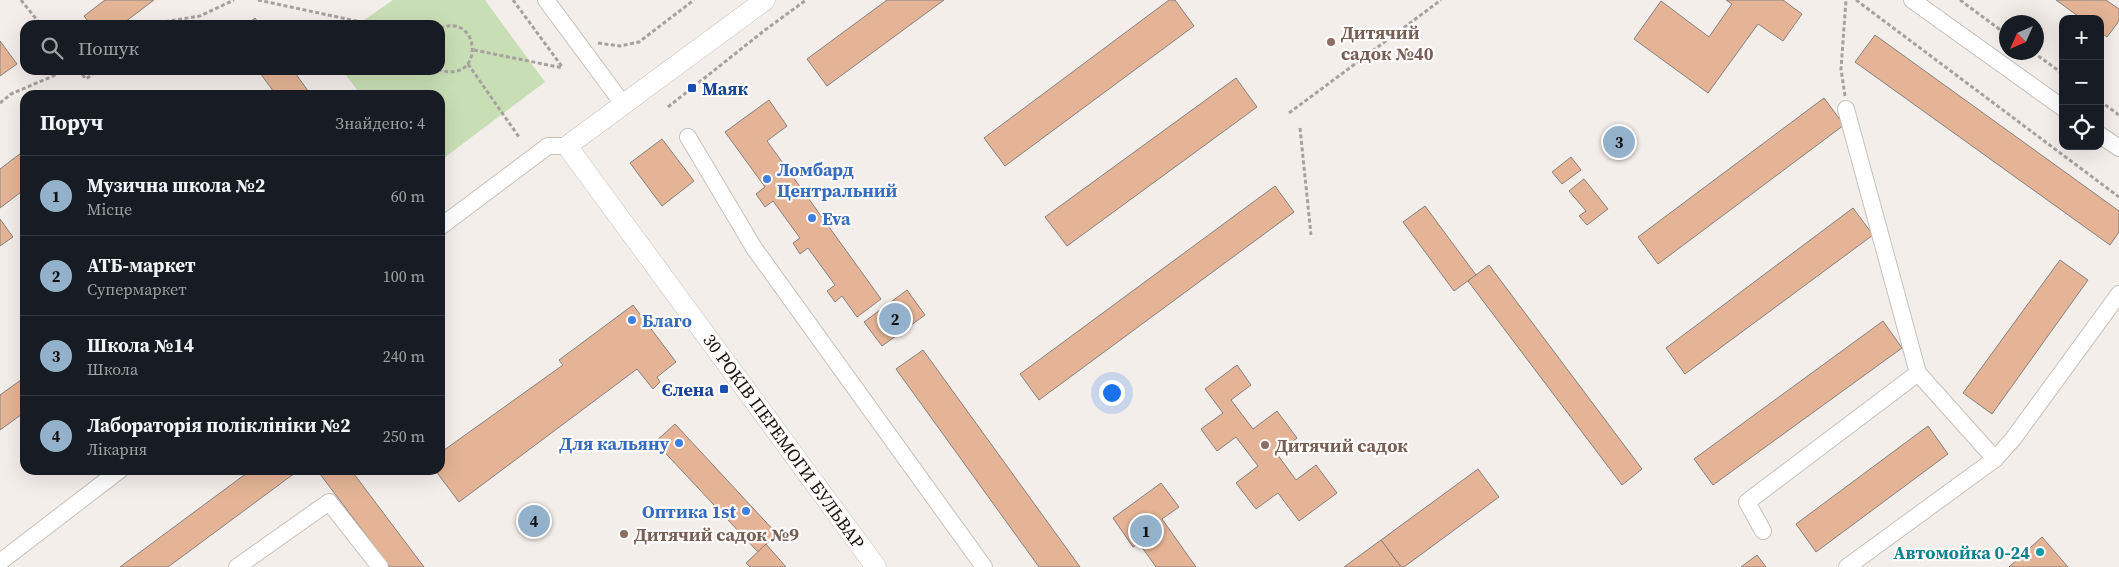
<!DOCTYPE html>
<html lang="uk">
<head>
<meta charset="utf-8">
<style>
  :root { --surface:#171b24; --page:#242831; --text:#f1f3f6; --muted:#9ea1a6; --line:#363941; --accent:#94b1cb }
  body { margin:0; font-family:"Source Serif 4",serif; background:var(--page); color:var(--text) }
  .controls { position:absolute; right:15px; top:15px; display:grid; overflow:hidden; border-radius:10px; box-shadow:0 5px 20px #0002 }
  .controls button { width:45px; height:45px; display:grid; place-items:center; padding:0; border:0; border-bottom:1px solid var(--line); background:var(--surface); color:var(--text); font:25px sans-serif }
  .compass { position:absolute; left:1999px; top:15px; width:45px; height:45px; border-radius:50%; background:var(--surface); box-shadow:0 5px 20px #0002; rotate:225deg }
  .you { position:absolute; left:1111px; top:392px; width:18px; height:18px; margin:-12px; border:4px solid #fff; border-radius:50%; background:#1a73e8; box-shadow:0 0 0 8px #1a73e833 }
  .badge { display:grid; place-items:center; width:32px; height:32px; border-radius:50%; background:var(--accent); color:#111; font-size:16px; font-weight:700 }
  .pin { position:absolute; translate:-50% -50%; border:2px solid #fff; box-shadow:0 1px 5px #0006 }
  .list { margin:0; padding:0; list-style:none }
  h2 { display:flex; justify-content:space-between; align-items:center; height:65px; margin:0; padding:0 20px; font-size:21px }
  h2 small { font-size:16px; font-weight:400; color:var(--muted) }
  .list li { display:grid; grid-template-columns:32px 1fr auto; gap:15px; align-items:center; box-sizing:border-box; height:80px; padding:0 20px; border-top:1px solid var(--line) }
  .list b { display:block; font-size:19px; white-space:nowrap }
  .list p { margin:0; font-size:16px; white-space:nowrap; color:var(--muted) }
  .list em { font-size:16px; font-style:normal; color:var(--muted) }
  .icon { flex:none; width:28px; height:28px; fill:none; stroke:currentColor; stroke-width:2; stroke-linecap:round; stroke-linejoin:round }
  .map { position:relative; flex:none; width:2119px; height:567px; overflow:hidden }
  .search { position:absolute; background:var(--surface); box-shadow:0 5px 20px #0002; left:20px; top:20px; width:425px; height:55px; display:flex; align-items:center; gap:12px; box-sizing:border-box; padding:0 18px; border-radius:15px; color:var(--muted); font-size:19px }
  .panel { position:absolute; background:var(--surface); box-shadow:0 5px 20px #0002; left:20px; top:90px; width:425px; height:385px; border-radius:15px }
  .map>svg:first-child { display:block }
  .green { fill:#c8dfb6 }
  .building { fill:#e5b496; stroke:#86817e }
  .lines { fill:none; stroke-linecap:round; stroke-linejoin:round }
  .minor-casing { stroke:#c6c1bd; stroke-width:18 }
  .major-casing { stroke:#c6c1bd; stroke-width:21 }
  .path { stroke:#a6a19f; stroke-width:3; stroke-dasharray:4 2.5; stroke-linecap:butt }
  .minor { stroke:#fff; stroke-width:16 }
  .major { stroke:#fff; stroke-width:20 }
  .education-dot { fill:#8d6e63; stroke:#fffcfb; stroke-width:2 }
  .transit-dot { fill:#1a4fb4; stroke:#fffcfb; stroke-width:2 }
  .shop-dot { fill:#3f7fe0; stroke:#fffcfb; stroke-width:2 }
  .culture-dot { fill:#0f9aa8; stroke:#fffcfb; stroke-width:2 }
  .labels { text-anchor:middle; dominant-baseline:central; stroke-width:4.5; stroke-linejoin:round; paint-order:stroke }
  .education-label { font-size:18px; font-weight:bold; fill:#785e54; stroke:#fffcfb; text-anchor:start }
  .transit-label { font-size:18px; font-weight:bold; fill:#164399; stroke:#fffcfb; text-anchor:start }
  .shop-label { font-size:18px; font-weight:bold; fill:#366cbe; stroke:#fffcfb; text-anchor:start }
  .street-label { font-size:18px; fill:#161413; stroke:#fffcfb }
  .culture-label { font-size:18px; font-weight:bold; fill:#0d838f; stroke:#fffcfb; text-anchor:end }
</style>
</head>
<body>
<div class="map">
<svg width="2119" height="567" viewBox="0 0 2119 567">
  <rect width="100%" height="100%" fill="#f4eeeb"/>
  <!-- green -->
  <polygon class="green" points="393,0 485,0 545,82 440,161 440,95 361,95 342,70 440,70 440,25 357,25"/>
  <!-- building -->
  <g class="building">
    <polygon points="105,0 154,0 121,25 91,25 84,16"/>
    <polygon points="887,0 944,0 827,86 807,59"/>
    <polygon points="1169,0 1175,0 1194,26 1005,166 984,138"/>
    <polygon points="1726,0 1783,0 1802,14 1783,41 1758,24 1708,93 1634,39 1661,1 1709,37 1732,4"/>
    <polygon points="2056,0 2106,0 2119,9 2119,21 2107,37 2100,32 2100,19 2082,19"/>
    <polygon points="255,18 260,25 246,25"/>
    <polygon points="1875,35 2119,211 2119,232 2110,245 1855,62"/>
    <polygon points="0,41 17,64 0,76"/>
    <polygon points="258,70 293,70 311,95 276,95"/>
    <polygon points="1236,78 1257,107 1067,246 1045,217"/>
    <polygon points="1824,98 1844,125 1658,264 1638,237"/>
    <polygon points="769,100 787,126 767,141 881,299 857,317 842,296 835,302 827,291 835,285 808,248 800,254 793,243 800,238 773,201 765,207 756,194 765,187 725,132"/>
    <polygon points="662,139 694,181 662,206 630,163"/>
    <polygon points="25,150 25,189 0,208 0,169"/>
    <polygon points="1571,157 1581,170 1562,184 1552,172"/>
    <polygon points="1584,179 1608,209 1587,225 1579,216 1586,211 1569,191"/>
    <polygon points="1275,186 1294,212 1039,400 1020,374"/>
    <polygon points="1425,206 1476,275 1454,291 1403,222"/>
    <polygon points="1853,208 1873,235 1685,374 1666,348"/>
    <polygon points="0,219 13,237 0,246"/>
    <polygon points="2060,260 2088,280 1992,414 1963,393"/>
    <polygon points="1489,265 1642,469 1622,485 1468,281"/>
    <polygon points="907,290 925,315 882,346 864,322"/>
    <polygon points="633,305 676,362 657,377 660,382 653,389 637,369 459,502 435,470 440,470 440,453 563,365 559,360"/>
    <polygon points="1883,321 1902,348 1713,485 1694,459"/>
    <polygon points="923,350 1080,567 1039,567 896,369"/>
    <polygon points="1237,365 1251,385 1231,400 1253,429 1277,411 1297,438 1277,454 1296,480 1316,465 1337,493 1299,521 1278,493 1256,509 1236,483 1258,466 1236,437 1217,451 1201,429 1223,413 1205,389"/>
    <polygon points="25,377 25,412 0,430 0,395"/>
    <polygon points="675,424 777,534 758,552 655,442"/>
    <polygon points="1928,426 1948,454 1816,552 1796,524"/>
    <polygon points="1478,469 1499,497 1404,567 1401,567 1381,540"/>
    <polygon points="251,470 299,470 168,567 120,567"/>
    <polygon points="317,470 351,470 424,567 390,567"/>
    <polygon points="1161,483 1179,507 1162,519 1196,567 1156,567 1139,543 1133,547 1113,518"/>
    <polygon points="2042,537 2068,567 2009,567"/>
    <polygon points="1381,540 1401,567 1344,567"/>
    <polygon points="766,544 786,567 750,567 746,563"/>
    <polygon points="1757,555 1766,567 1741,567"/>
  </g>
  <g class="lines">
    <defs>
      <g id="minor">
        <polyline points="546,0 623,104"/>
        <polyline points="1912,0 2063,108"/>
        <polyline points="1846,109 1918,373 1995,459"/>
        <polyline points="2100,135 2119,148"/>
        <polyline points="688,137 754,248 984,567"/>
        <polyline points="440,227 548,146 567,146"/>
        <polyline points="1763,531 1747,502 1918,373"/>
        <polyline points="0,562 120,470"/>
        <polyline points="237,567 329,502 380,567"/>
        <polyline points="1847,567 1995,459 2013,439 2119,294"/>
      </g>
      <polyline id="major" points="765,0 567,146 876,567"/>
    </defs>
    <!-- minor casing -->
    <use href="#minor" class="minor-casing"/>
    <!-- major casing -->
    <use href="#major" class="major-casing"/>
    <!-- path -->
    <g class="path">
      <polyline points="21,0 41,25"/>
      <polyline points="258,0 375,25"/>
      <polyline points="513,0 563,68"/>
      <polyline points="1856,0 2119,197"/>
      <polyline points="1960,0 2006,34"/>
      <polyline points="160,25 163,22 200,16 234,0"/>
      <path d="M 440,28 C 481,12 485,84 440,70"/>
      <polyline points="598,43 620,46 639,42 694,0"/>
      <polyline points="474,50 563,68"/>
      <polyline points="2033,52 2063,74"/>
      <polyline points="468,64 519,137"/>
      <polyline points="78,70 86,79 98,70"/>
      <polyline points="1845,96 1841,69 1846,0"/>
      <polyline points="2100,101 2119,115"/>
      <polyline points="0,103 11,94 67,70"/>
      <polyline points="668,107 765,30 806,0"/>
      <polyline points="1289,113 1441,0"/>
      <polyline points="1300,128 1311,235"/>
    </g>
    <!-- minor -->
    <use href="#minor" class="minor"/>
    <!-- major -->
    <use href="#major" class="major"/>
  </g>
  <!-- markers -->
  <g class="education-dot">
    <circle cx="1331" cy="42" r="5"/>
    <circle cx="1265" cy="445" r="5"/>
    <circle cx="624" cy="534" r="5"/>
  </g>
  <g class="transit-dot">
    <rect x="687" y="83" width="10" height="10" rx="2.5"/>
    <rect x="719" y="384" width="10" height="10" rx="2.5"/>
  </g>
  <g class="shop-dot">
    <circle cx="767" cy="179" r="5"/>
    <circle cx="812" cy="218" r="5"/>
    <circle cx="632" cy="320" r="5"/>
    <circle cx="679" cy="443" r="5"/>
    <circle cx="746" cy="511" r="5"/>
  </g>
  <circle class="culture-dot" cx="2040" cy="552" r="5"/>
  <g class="labels">
    <!-- education labels -->
    <g class="education-label">
      <text x="1341" y="32">Дитячий<tspan x="1341" dy="21">садок №40</tspan></text>
      <text x="1275" y="445">Дитячий садок</text>
      <text x="634" y="534">Дитячий садок №9</text>
    </g>
    <!-- transit labels -->
    <g class="transit-label">
      <text x="702" y="88">Маяк</text>
      <text x="714" y="389" text-anchor="end">Єлена</text>
    </g>
    <!-- shop labels -->
    <g class="shop-label">
      <text x="777" y="169">Ломбард<tspan x="777" dy="21">Центральний</tspan></text>
      <text x="822" y="218">Eva</text>
      <text x="642" y="320">Благо</text>
      <text x="669" y="443" text-anchor="end">Для кальяну</text>
      <text x="736" y="511" text-anchor="end">Оптика 1st</text>
    </g>
    <!-- street labels -->
    <g class="street-label">
      <text transform="translate(784 441) rotate(54)">30 РОКІВ ПЕРЕМОГИ БУЛЬВАР</text>
    </g>
    <!-- culture labels -->
    <g class="culture-label">
      <text x="2030" y="552">Автомойка 0-24</text>
    </g>
  </g>
</svg>
<div class="controls">
<button>+</button>
<button>−</button>
<button><svg class="icon" aria-label="locate" viewBox="0 0 24 24"><circle cx="12" cy="12" r="6"/><path d="M12 2v4M12 18v4M2 12h4M18 12h4"/></svg></button>
</div>
<svg class="compass" viewBox="-18 -18 36 36"><path d="M0-13l5 13h-10z" fill="#e53935"/><path d="M0 13l5-13h-10z" fill="#9ea1a6"/></svg>
<div class="you"></div>
<div class="pin badge" style="left:1146px;top:531px">1</div>
<div class="pin badge" style="left:895px;top:319px">2</div>
<div class="pin badge" style="left:1619px;top:142px">3</div>
<div class="pin badge" style="left:534px;top:521px">4</div>
<div class="search"><svg class="icon" aria-label="search" viewBox="0 0 24 24"><circle cx="10" cy="10" r="6"/><path d="M15 15l6 6"/></svg>Пошук</div>
<section class="panel">
<h2>Поруч<small>Знайдено: 4</small></h2>
<ul class="list">
<li><span class="badge">1</span><div><b>Музична школа №2</b><p>Місце</p></div><em>60 m</em></li>
<li><span class="badge">2</span><div><b>АТБ-маркет</b><p>Супермаркет</p></div><em>100 m</em></li>
<li><span class="badge">3</span><div><b>Школа №14</b><p>Школа</p></div><em>240 m</em></li>
<li><span class="badge">4</span><div><b>Лабораторія поліклініки №2</b><p>Лікарня</p></div><em>250 m</em></li>
</ul>
</section>
</div>
</body>
</html>
